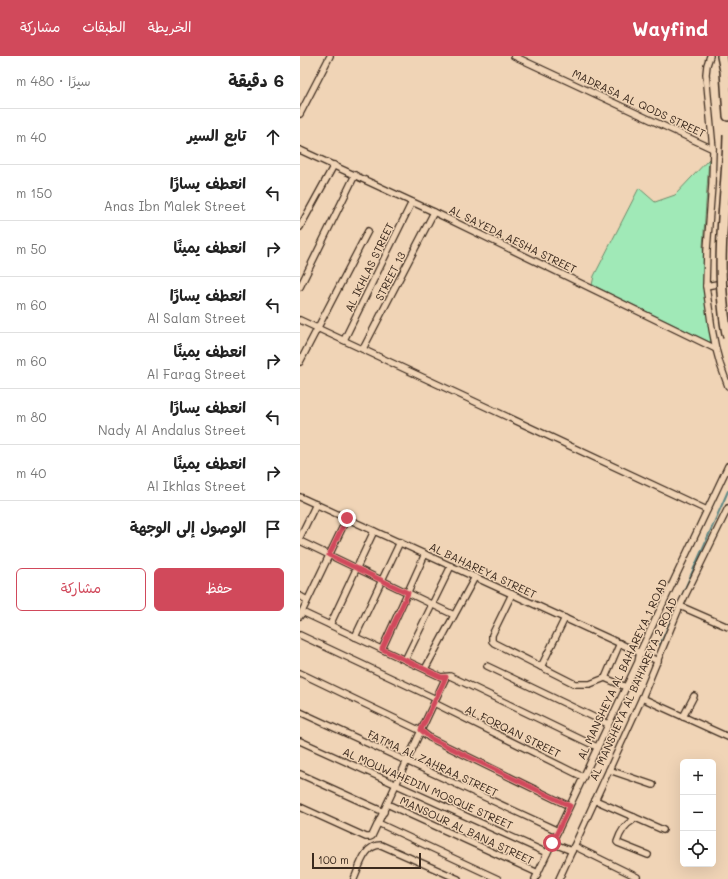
<!DOCTYPE html>
<html lang="ar">
<head>
<meta charset="utf-8">
<style>
  :root { --surface:#fff; --page:#f2f2f2; --text:#222; --muted:#767676; --line:#e0e0e0; --accent:#d1495b }
  body { margin:0; font-family:Mali,"Playpen Sans Arabic",sans-serif; background:var(--page); color:var(--text); direction:rtl }
  .controls { position:absolute; right:12px; bottom:12px; display:grid; overflow:hidden; border-radius:6px; box-shadow:0 4px 16px #0002 }
  .controls button { width:36px; height:36px; display:grid; place-items:center; padding:0; border:0; border-bottom:1px solid var(--line); background:var(--surface); color:var(--text); font:20px sans-serif }
  .scale { position:absolute; left:12px; bottom:10px; width:109px; box-sizing:border-box; padding-left:4px; border:2px solid #3b2a1e; border-top:0; font-size:11px; line-height:14px; white-space:nowrap; color:#3b2a1e; -webkit-text-stroke:3px #f0d4b6; paint-order:stroke }
  .stop { position:absolute; width:12px; height:12px; margin:-9px; border:3px solid #d1495b; border-radius:50%; background:#fff }
  .stop.end { background:#d1495b; border-color:#fff; box-shadow:0 1px 4px #0008 }
  .list { margin:0; padding:0; list-style:none }
  h2 { display:flex; justify-content:space-between; align-items:center; height:52px; margin:0; padding:0 16px; font-size:17px }
  h2 small { font-size:13px; font-weight:400; color:var(--muted) }
  .list li { display:grid; grid-template-columns:26px 1fr auto; gap:12px; align-items:center; box-sizing:border-box; height:56px; padding:0 16px; border-top:1px solid var(--line) }
  .list b { display:block; font-size:15px; white-space:nowrap }
  .list p { margin:0; font-size:13px; white-space:nowrap; color:var(--muted) }
  .list em { font-size:13px; font-style:normal; color:var(--muted) }
  .actions { display:flex; gap:8px; padding:12px 16px }
  .actions a { flex:1; padding:9px 0; border:1px solid var(--accent); border-radius:6px; text-align:center; font-size:14px; color:var(--accent) }
  .actions .main { background:var(--accent); color:#fff }
  .icon { flex:none; width:22px; height:22px; fill:none; stroke:currentColor; stroke-width:2; stroke-linecap:round; stroke-linejoin:round }
  .map { position:relative; flex:none; width:428px; height:823px; overflow:hidden; direction:ltr }
  header { display:flex; align-items:center; gap:24px; box-sizing:border-box; height:56px; padding:0 20px; background:var(--accent); color:#fff }
  header strong { font-size:19px }
  nav { display:flex; gap:22px; margin-inline-start:auto; font-size:14px }
  main { display:flex }
  aside { flex:1; background:var(--surface) }
  .map>svg:first-child { display:block }
  .green { fill:#a0e9b7; stroke:#6e8a6a }
  .lines { fill:none; stroke-linecap:round; stroke-linejoin:round }
  .stream { stroke:#5e8886; stroke-width:2 }
  .minor-casing { stroke:#3b2a1e; stroke-width:8 }
  .primary-casing { stroke:#3b2a1e; stroke-width:12 }
  .minor { stroke:#f0d4b6; stroke-width:5.5 }
  .primary { stroke:#f0d4b6; stroke-width:9 }
  .primary-bridge-casing { stroke:#3b2a1e; stroke-width:12; stroke-linecap:butt }
  .primary-bridge { stroke:#f0d4b6; stroke-width:9 }
  .route { stroke:#d1495b; stroke-width:5 }
  .labels { text-anchor:middle; dominant-baseline:central; stroke-width:3; stroke-linejoin:round; paint-order:stroke }
  .street-label { font-size:11px; fill:#3b2a1e; stroke:#f0d4b6 }
</style>
</head>
<body>
<header>
<strong>Wayfind</strong>
<nav><a>الخريطة</a><a>الطبقات</a><a>مشاركة</a></nav>
</header>
<main>
<div class="map">
<svg width="428" height="823" viewBox="0 0 428 823">
  <rect width="100%" height="100%" fill="#f0d4b6"/>
  <filter id="ink" filterUnits="userSpaceOnUse"><feTurbulence type="fractalNoise" baseFrequency=".025" numOctaves="2"/><feDisplacementMap in="SourceGraphic" scale="8" xChannelSelector="R" yChannelSelector="G"/><feConvolveMatrix kernelMatrix="1 2 1 2 8 2 1 2 1" color-interpolation-filters="sRGB"/></filter>
  <g filter="url(#ink)">
    <!-- green -->
    <polygon class="green" points="409,103 403,191 411,287 292,229 294,220 339,132 355,146 375,139"/>
    <g class="lines">
      <!-- stream -->
      <g class="stream">
        <polyline points="380,544 428,435"/>
        <polyline points="360,589 373,559"/>
      </g>
      <defs>
        <g id="minor">
          <polyline points="214,0 413,93"/>
          <polyline points="410,0 407,9 406,18 413,93 412,129 407,194 406,230 412,273 416,293 420,308 428,330"/>
          <polyline points="0,58 30,0"/>
          <polyline points="0,94 134,156 416,293"/>
          <polyline points="0,171 34,109"/>
          <polyline points="406,230 428,226"/>
          <polyline points="0,231 55,119"/>
          <polyline points="0,264 407,454"/>
          <polyline points="44,284 112,146"/>
          <polyline points="63,293 134,156"/>
          <polyline points="0,306 68,175"/>
          <polyline points="0,441 358,605"/>
          <polyline points="0,481 16,448"/>
          <polyline points="0,485 154,559"/>
          <polyline points="212,538 192,579 192,585 194,587 275,628 290,628 305,622 326,631"/>
          <polyline points="0,540 7,544"/>
          <polyline points="380,550 428,571"/>
          <polyline points="2,556 141,621 150,620 297,691"/>
          <polyline points="0,560 47,462"/>
          <polyline points="30,569 74,475"/>
          <polyline points="0,579 136,643"/>
          <polyline points="55,581 100,486"/>
          <polyline points="82,593 125,498"/>
          <polyline points="105,604 151,510"/>
          <polyline points="187,610 308,668"/>
          <polyline points="241,611 265,562"/>
          <polyline points="125,613 175,521"/>
          <polyline points="0,617 121,675 130,682 269,750"/>
          <polyline points="305,622 320,587"/>
          <polyline points="342,642 428,681"/>
          <polyline points="134,647 283,721"/>
          <polyline points="0,656 258,775"/>
          <polyline points="383,661 394,640"/>
          <polyline points="0,685 247,797"/>
          <polyline points="309,714 353,729"/>
          <polyline points="0,718 84,756"/>
          <polyline points="295,744 363,774"/>
          <polyline points="87,748 238,817"/>
          <polyline points="0,751 66,781 70,781 72,780 146,621"/>
          <path d="M 334,761 L 332,765 C 324,769 320,777 317,786 L 318,787 L 348,799"/>
          <polyline points="78,767 198,823"/>
          <polyline points="252,787 272,795"/>
          <polyline points="274,790 337,821"/>
          <path d="M 54,823 C 60,810 64,789 81,789 L 158,823"/>
          <polyline points="235,823 338,606 340,596 428,410"/>
          <polyline points="259,823 342,642 380,550 428,452"/>
        </g>
        <polyline id="primary" points="422,0 425,15 428,60"/>
      </defs>
      <!-- minor casing -->
      <use href="#minor" class="minor-casing"/>
      <!-- primary casing -->
      <use href="#primary" class="primary-casing"/>
      <!-- minor -->
      <use href="#minor" class="minor"/>
      <!-- primary -->
      <use href="#primary" class="primary"/>
      <defs>
        <path id="primary-bridge" d="M 428,79 C 427,135 417,191 423,248 C 424,259 425,271 428,281"/>
      </defs>
      <!-- primary-bridge casing -->
      <use href="#primary-bridge" class="primary-bridge-casing"/>
      <!-- primary-bridge -->
      <use href="#primary-bridge" class="primary-bridge"/>
    </g>
  </g>
  <g class="lines" filter="url(#ink)">
    <!-- route -->
    <polyline class="route" points="47,462 29,499 108,537 82,593 141,621 146,621 121,674 130,682 270,750 252,787"/>
  </g>
  <g class="labels">
    <!-- street labels -->
    <g class="street-label">
      <text transform="translate(339 47) rotate(25)">MADRASA AL QODS STREET</text>
      <text transform="translate(213 183) rotate(26)">AL SAYEDA AESHA STREET</text>
      <text transform="translate(69 211) rotate(-64)">AL IKHLAS STREET</text>
      <text transform="translate(90 220) rotate(-63)">STREET 13</text>
      <text transform="translate(183 514) rotate(25)">AL BAHAREYA STREET</text>
      <text transform="translate(322 613) rotate(-65)">AL MANSHEYA AL BAHAREYA 1 ROAD</text>
      <text transform="translate(333 633) rotate(-66)">AL MANSHEYA AL BAHAREYA 2 ROAD</text>
      <text transform="translate(213 675) rotate(26)">AL FORQAN STREET</text>
      <text transform="translate(133 707) rotate(25)">FATMA AL ZAHRAA STREET</text>
      <text transform="translate(128 732) rotate(24)">AL MOUWAHEDIN MOSQUE STREET</text>
      <text transform="translate(167 774) rotate(25)">MANSOUR AL BANA STREET</text>
    </g>
  </g>
</svg>
<div class="controls">
<button>+</button>
<button>−</button>
<button><svg class="icon" aria-label="locate" viewBox="0 0 24 24"><circle cx="12" cy="12" r="6"/><path d="M12 2v4M12 18v4M2 12h4M18 12h4"/></svg></button>
</div>
<div class="scale">100 m</div>
<div class="stop" style="left:252px;top:787px"></div>
<div class="stop end" style="left:47px;top:462px"></div>
</div>
<aside>
<h2>6 دقيقة<small>سيرًا · 480 m</small></h2>
<ul class="list">
<li><svg class="icon" aria-label="ahead" viewBox="0 0 24 24"><path d="M12 20V5M6 11l6-6 6 6"/></svg><div><b>تابع السير</b></div><em>40 m</em></li>
<li><svg class="icon" aria-label="left" viewBox="0 0 24 24"><path d="M17 20v-9H6M10 6l-5 5 5 5"/></svg><div><b>انعطف يسارًا</b><p>Anas Ibn Malek Street</p></div><em>150 m</em></li>
<li><svg class="icon" aria-label="right" viewBox="0 0 24 24"><path d="M7 20v-9h11M14 6l5 5-5 5"/></svg><div><b>انعطف يمينًا</b></div><em>50 m</em></li>
<li><svg class="icon" aria-label="left" viewBox="0 0 24 24"><path d="M17 20v-9H6M10 6l-5 5 5 5"/></svg><div><b>انعطف يسارًا</b><p>Al Salam Street</p></div><em>60 m</em></li>
<li><svg class="icon" aria-label="right" viewBox="0 0 24 24"><path d="M7 20v-9h11M14 6l5 5-5 5"/></svg><div><b>انعطف يمينًا</b><p>Al Farag Street</p></div><em>60 m</em></li>
<li><svg class="icon" aria-label="left" viewBox="0 0 24 24"><path d="M17 20v-9H6M10 6l-5 5 5 5"/></svg><div><b>انعطف يسارًا</b><p>Nady Al Andalus Street</p></div><em>80 m</em></li>
<li><svg class="icon" aria-label="right" viewBox="0 0 24 24"><path d="M7 20v-9h11M14 6l5 5-5 5"/></svg><div><b>انعطف يمينًا</b><p>Al Ikhlas Street</p></div><em>40 m</em></li>
<li><svg class="icon" aria-label="arrive" viewBox="0 0 24 24"><path d="M6 21V4h12l-3 4 3 4H6"/></svg><div><b>الوصول إلى الوجهة</b></div></li>
</ul>
<div class="actions"><a class="main">حفظ</a><a>مشاركة</a></div>
</aside>
</main>
</body>
</html>
